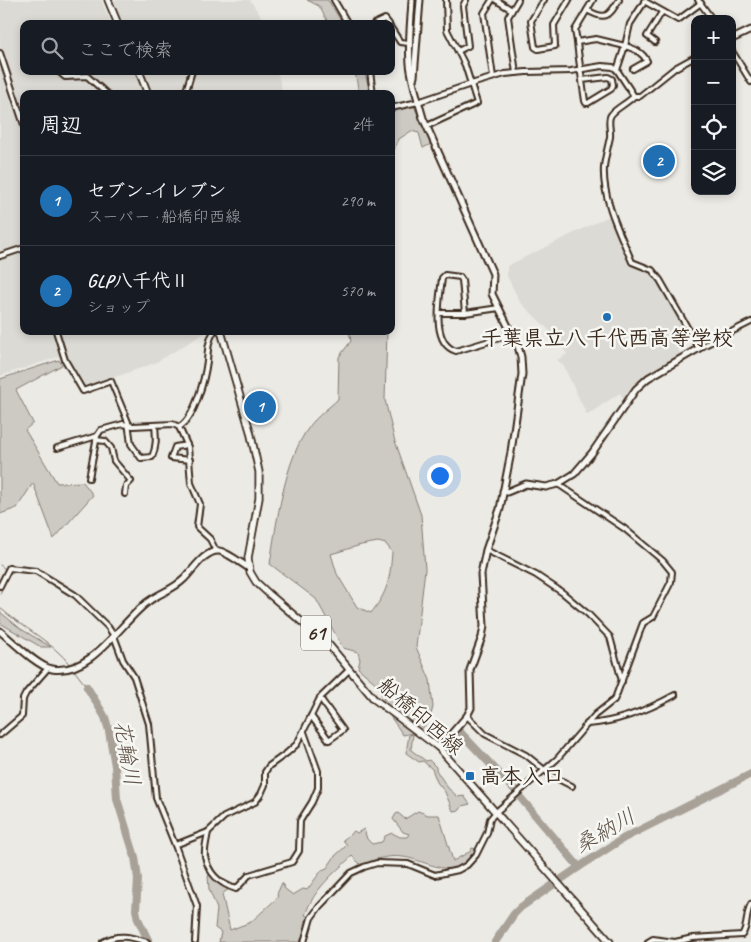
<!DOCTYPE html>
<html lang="ja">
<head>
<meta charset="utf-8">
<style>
  :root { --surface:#171b24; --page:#20242c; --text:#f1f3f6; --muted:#9ea1a6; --line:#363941; --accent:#1f6fb2 }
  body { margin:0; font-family:Caveat,"Klee One",sans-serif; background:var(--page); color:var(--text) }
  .controls { position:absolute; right:15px; top:15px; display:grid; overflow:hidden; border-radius:10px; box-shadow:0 2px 8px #0003 }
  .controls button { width:45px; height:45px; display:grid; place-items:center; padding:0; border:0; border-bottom:1px solid var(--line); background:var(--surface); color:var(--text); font:25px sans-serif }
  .you { position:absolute; left:439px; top:475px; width:18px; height:18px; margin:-12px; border:4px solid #fff; border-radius:50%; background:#1a73e8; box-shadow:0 0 0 8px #1a73e833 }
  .badge { display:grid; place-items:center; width:32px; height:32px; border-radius:50%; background:var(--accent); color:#fff; font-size:16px; font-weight:700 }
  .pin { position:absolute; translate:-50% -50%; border:2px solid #fff; box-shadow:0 1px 5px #0006 }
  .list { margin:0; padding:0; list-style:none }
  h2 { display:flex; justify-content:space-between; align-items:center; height:65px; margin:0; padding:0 20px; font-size:21px }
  h2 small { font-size:16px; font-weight:400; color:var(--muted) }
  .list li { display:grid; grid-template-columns:32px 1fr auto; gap:15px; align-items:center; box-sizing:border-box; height:90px; padding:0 20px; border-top:1px solid var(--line) }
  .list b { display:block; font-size:19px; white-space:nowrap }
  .list p { margin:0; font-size:16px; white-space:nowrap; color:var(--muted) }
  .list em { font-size:16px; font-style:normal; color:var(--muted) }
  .icon { flex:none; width:28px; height:28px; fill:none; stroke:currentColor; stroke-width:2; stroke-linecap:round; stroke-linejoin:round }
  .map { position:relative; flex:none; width:751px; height:942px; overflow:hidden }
  .search { position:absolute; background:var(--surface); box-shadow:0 2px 8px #0003; left:20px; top:20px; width:375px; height:55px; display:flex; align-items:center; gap:12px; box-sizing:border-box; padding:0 18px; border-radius:10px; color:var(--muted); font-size:19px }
  .panel { position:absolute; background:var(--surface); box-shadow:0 2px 8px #0003; left:20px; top:90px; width:375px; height:245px; border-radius:10px }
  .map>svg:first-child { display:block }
  .built { fill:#dcdad4 }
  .green { fill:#cdcac4; stroke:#847a71; fill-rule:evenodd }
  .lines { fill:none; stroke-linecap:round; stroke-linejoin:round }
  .stream { stroke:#7c7167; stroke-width:1 }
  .river { stroke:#a8a198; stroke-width:8 }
  .street-casing { stroke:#3b2a1e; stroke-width:8 }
  .secondary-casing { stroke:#3b2a1e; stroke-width:9 }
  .primary-casing { stroke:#3b2a1e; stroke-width:9 }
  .street { stroke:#f6f6f2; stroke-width:4 }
  .secondary { stroke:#f6f6f2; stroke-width:5 }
  .primary { stroke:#f6f6f2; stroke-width:5.5 }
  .poi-dot { fill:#1f6fb2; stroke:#f6f6f2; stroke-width:2 }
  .labels { text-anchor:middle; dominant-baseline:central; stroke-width:5; stroke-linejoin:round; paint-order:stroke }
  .shield { fill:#f6f6f2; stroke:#73675e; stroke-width:1 }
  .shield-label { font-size:20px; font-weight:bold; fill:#3b2a1e }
  .poi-label { font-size:21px; font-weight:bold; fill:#3b2a1e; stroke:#f6f6f2 }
  .street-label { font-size:21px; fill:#3b2a1e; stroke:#f6f6f2 }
  .water-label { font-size:22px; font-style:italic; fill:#615449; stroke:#f6f6f2 }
</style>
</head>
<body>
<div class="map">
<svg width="751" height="942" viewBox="0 0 751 942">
  <rect width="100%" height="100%" fill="#ebeae5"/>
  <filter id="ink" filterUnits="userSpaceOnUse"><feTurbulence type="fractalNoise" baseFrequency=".02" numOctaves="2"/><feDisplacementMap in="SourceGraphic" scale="10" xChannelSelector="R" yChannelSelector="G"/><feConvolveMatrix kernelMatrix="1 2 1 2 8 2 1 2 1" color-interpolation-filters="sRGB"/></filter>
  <g filter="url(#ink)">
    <!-- built -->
    <g class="built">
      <polygon points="0,0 101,0 112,24 24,24 24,71 135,71 144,94 24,94 24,331 208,331 155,363 84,388 67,354 0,376"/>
      <polygon points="113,0 250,0 266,24 123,24"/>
      <polygon points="143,71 277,71 283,94 151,94"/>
      <polygon points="609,216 627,260 650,272 658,281 688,331 673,341 681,355 645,376 624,400 620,393 587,415 563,365 557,360 567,354 555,336 520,302 507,276 507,266"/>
    </g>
    <!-- green -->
    <g class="green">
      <polygon points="307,0 328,0 343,24 329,24 319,6"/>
      <polygon points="355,71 364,71 371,94 359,94"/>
      <polygon points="414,106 431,144 423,148 419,133 411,131 399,139 391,156 391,109"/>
      <path d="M 349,331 L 387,331 L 385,400 L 394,438 L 421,515 L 425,569 L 416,647 L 430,680 L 433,707 L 429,722 L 418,732 L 403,735 L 390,716 L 378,685 L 358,668 L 360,660 L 358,652 L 343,648 L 316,599 L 270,564 C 276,525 285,457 310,426 C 317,416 329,408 338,399 L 339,357 L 351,341 ZM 378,542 L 386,544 L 392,552 C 390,579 388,592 371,613 L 357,607 L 337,574 L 331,554 L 361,545 Z"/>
      <polygon points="59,360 62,365 16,390 33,423 25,430 57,483 83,482 93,495 54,539 33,483 17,508 0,514 0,379"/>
      <polygon points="0,612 21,629 51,647 41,647 0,623"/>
      <polygon points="413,734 411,750 426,761 429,760 436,767 436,770 448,788 458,797 464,796 470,804 462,806 460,810 453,811 445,792 437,782 432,769 423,761 419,762 406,753 409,735"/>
      <path d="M 418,811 L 428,815 L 439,815 L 453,861 L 471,851 L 472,848 L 476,849 C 460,886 428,860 403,857 C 388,855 374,859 361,865 L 352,856 C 332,875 314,889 305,915 L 309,917 L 305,922 L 302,942 L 219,942 L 221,932 L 215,928 L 217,909 L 209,889 L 208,876 L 214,873 L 228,884 L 229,889 L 222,894 L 230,930 L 251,922 L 275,900 L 278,896 L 277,894 L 282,883 L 285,889 L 293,895 L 303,889 L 307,890 L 322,870 L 327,868 L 335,856 L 347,845 L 343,840 L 354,831 L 357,833 L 364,829 L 367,839 L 372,844 L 382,842 L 385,836 L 392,833 L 400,837 L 407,837 L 409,834 L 403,832 L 393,819 L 396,814 L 398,813 L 405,819 Z"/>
    </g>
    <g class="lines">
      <!-- stream -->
      <g class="stream">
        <polyline points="0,565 9,572 0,594"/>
        <path d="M 0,608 C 23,628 52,641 71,666"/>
        <polyline points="73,669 87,687"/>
      </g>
      <!-- river -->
      <g class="river">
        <polyline points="87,687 105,717 109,731 115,766 117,799 135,857 138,879 136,910 138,919 149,942"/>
        <polyline points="460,732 514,789"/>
        <polyline points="519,796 579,867"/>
        <polyline points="495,942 514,914 521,907 579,867 624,838 751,774"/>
      </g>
      <defs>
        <g id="street">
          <polyline points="334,0 348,24"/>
          <polyline points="492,0 484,13 493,77"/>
          <polyline points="496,0 512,10"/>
          <polyline points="544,0 531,21 535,47 538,49 555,46 554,25 569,0"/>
          <polyline points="698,0 712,19"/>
          <polyline points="644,1 678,20 701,3"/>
          <polyline points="587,10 593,0"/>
          <polyline points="374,24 385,19 389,24"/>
          <polyline points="391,28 400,42 409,43"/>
          <path d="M 577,42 L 575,30 L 587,10 C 606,21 609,16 619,0"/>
          <polyline points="655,42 647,36 662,12"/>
          <polyline points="458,51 468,46 463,6 466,0"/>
          <polyline points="732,51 751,82"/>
          <polyline points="0,53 24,125"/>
          <path d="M 617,70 L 625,46 C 635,49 642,52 647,61 L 633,69"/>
          <polyline points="58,71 65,77 87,76 107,94"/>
          <polyline points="370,71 373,94"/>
          <polyline points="516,73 508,17 518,0"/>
          <path d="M 582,80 L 608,77 L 612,79 L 613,85 L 611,89 L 588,103 L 586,103 L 585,101 C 582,81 579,61 577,42 L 596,39 L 625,46 L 630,24 L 645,1"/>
          <polyline points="172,94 186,91 192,71"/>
          <path d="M 634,96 C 628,103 616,108 611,115 C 607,120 611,130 610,137 C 608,147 605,157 604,167 C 602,199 620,233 632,262 L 652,270 L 660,280 L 699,348"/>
          <polyline points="391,108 418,102 471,84 505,74 526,72 571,71 602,66 613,67 617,70 634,96 640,96 675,68 695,57"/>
          <polyline points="427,126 477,103 465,65 447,30 446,0"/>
          <polyline points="0,256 24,248"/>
          <path d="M 439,313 L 465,313 L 462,280 L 460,277 L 445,275 L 442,278 C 440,298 430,343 456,351 L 513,334"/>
          <polyline points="465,313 499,308"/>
          <path d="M 56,331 L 65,360 L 83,391 L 111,381 L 128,422 L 131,444 L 141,458 L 152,457 C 157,446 156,437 155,425"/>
          <polyline points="701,347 751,322"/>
          <path d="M 179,427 C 195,419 205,377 207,361 C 208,350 208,341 214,331"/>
          <polyline points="96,440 105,441 111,448 114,461 131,481 126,486 125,494"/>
          <polyline points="187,445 175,447 171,458 190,460"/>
          <polyline points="57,448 97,436"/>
          <polyline points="89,478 97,436 101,430 123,424 133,426 173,424 179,427 188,447 191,483 200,504 197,527 210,539 216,551"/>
          <polyline points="486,550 536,575 563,593 589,615 610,637 622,681"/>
          <polyline points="0,586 9,568 36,571 75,595 108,627 114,636 123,660 134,677 149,724 156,798 175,845 197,906 195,942"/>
          <polyline points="311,716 329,740 343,730 320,698"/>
          <polyline points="467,716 485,734 526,755 552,776 572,786"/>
          <path d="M 587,724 C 618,722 648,710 675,695"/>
          <polyline points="0,735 22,716 23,699 26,693 48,668"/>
          <path d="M 208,832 C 207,839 204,849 205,856 C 208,873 220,884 236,889 L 249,875 L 292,862 L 299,851 L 300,821 L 312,802 L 318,788 L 318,771 L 304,732"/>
          <polyline points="175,845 208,832 224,817 255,802 261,794 265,785 265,772 269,766 287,753 297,744 320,698 349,670"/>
          <path d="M 103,942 C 118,933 131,937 147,942"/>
          <polyline points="304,942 311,918 319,907 351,873 364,867 377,863 408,864 435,875 458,870 467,865 476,855 487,833 490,819 496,812 557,759 595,715 614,700 616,696 643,623 653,617 671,582 672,572 663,561 625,529 558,484"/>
          <path d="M 648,942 L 653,939 L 675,942 L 693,938 L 742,935 C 749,925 745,914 751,904"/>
        </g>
        <g id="secondary">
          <path d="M 412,0 C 411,21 408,42 410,64 C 412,82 418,100 423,118 L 493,274 L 492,294 L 518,346 L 521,357 L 522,374 L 511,452 L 500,509 L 486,550 L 481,574 L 484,626 L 482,637 L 470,670 L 471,708 L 467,716 L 439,748"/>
          <polyline points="732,39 751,30"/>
          <polyline points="414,77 420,0"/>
          <polyline points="503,491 507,492 526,484 546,487 558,484 574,474 592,453 636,389 648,378 701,347"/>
          <path d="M 0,631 C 12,641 38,667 52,669 C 92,676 121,621 149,601 C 160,593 174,589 184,579 C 193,570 205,550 219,551 C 227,552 242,564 249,568"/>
        </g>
        <g id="primary">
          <polyline points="108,0 118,24"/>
          <polyline points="139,71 148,94"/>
          <polyline points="221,331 250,431 259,472 259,498 248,558 250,572 256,582 269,594 329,645 374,699 439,748 610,942"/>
        </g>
      </defs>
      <!-- street casing -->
      <use href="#street" class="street-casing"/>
      <!-- secondary casing -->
      <use href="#secondary" class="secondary-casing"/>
      <!-- primary casing -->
      <use href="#primary" class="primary-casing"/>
      <!-- street -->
      <use href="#street" class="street"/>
      <!-- secondary -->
      <use href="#secondary" class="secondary"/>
      <!-- primary -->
      <use href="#primary" class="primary"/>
    </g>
  </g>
  <!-- markers -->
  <g class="poi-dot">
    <circle cx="607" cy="317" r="5"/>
    <rect x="465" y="771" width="10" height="10" rx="2.5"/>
  </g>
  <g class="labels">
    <!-- shield labels -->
    <rect class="shield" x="301" y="615.5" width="30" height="35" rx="4"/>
    <g class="shield-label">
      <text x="316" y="633">61</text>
    </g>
    <!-- poi labels -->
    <g class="poi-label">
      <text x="607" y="338">千葉県立八千代西高等学校</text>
      <text x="480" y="776" text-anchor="start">高本入口</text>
    </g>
    <!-- street labels -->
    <g class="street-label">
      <text transform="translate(421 716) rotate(41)">船橋印西線</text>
    </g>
    <!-- water labels -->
    <g class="water-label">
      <text transform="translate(127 753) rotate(80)">花輪川</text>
      <text transform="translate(605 831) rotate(-30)">桑納川</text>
    </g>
  </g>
</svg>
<div class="controls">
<button>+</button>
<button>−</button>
<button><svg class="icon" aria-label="locate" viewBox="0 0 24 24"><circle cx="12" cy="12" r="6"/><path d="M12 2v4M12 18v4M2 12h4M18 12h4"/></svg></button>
<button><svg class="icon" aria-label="layers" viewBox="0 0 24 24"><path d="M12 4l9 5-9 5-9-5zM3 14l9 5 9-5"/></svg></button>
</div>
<div class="you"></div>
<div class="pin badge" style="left:260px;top:407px">1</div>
<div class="pin badge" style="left:659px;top:161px">2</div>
<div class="search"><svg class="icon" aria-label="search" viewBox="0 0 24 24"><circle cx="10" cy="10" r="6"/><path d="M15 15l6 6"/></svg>ここで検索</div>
<section class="panel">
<h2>周辺<small>2件</small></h2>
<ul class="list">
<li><span class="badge">1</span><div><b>セブン-イレブン</b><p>スーパー · 船橋印西線</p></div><em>290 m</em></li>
<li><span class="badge">2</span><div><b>GLP八千代Ⅱ</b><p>ショップ</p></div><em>570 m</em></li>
</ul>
</section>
</div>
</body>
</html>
